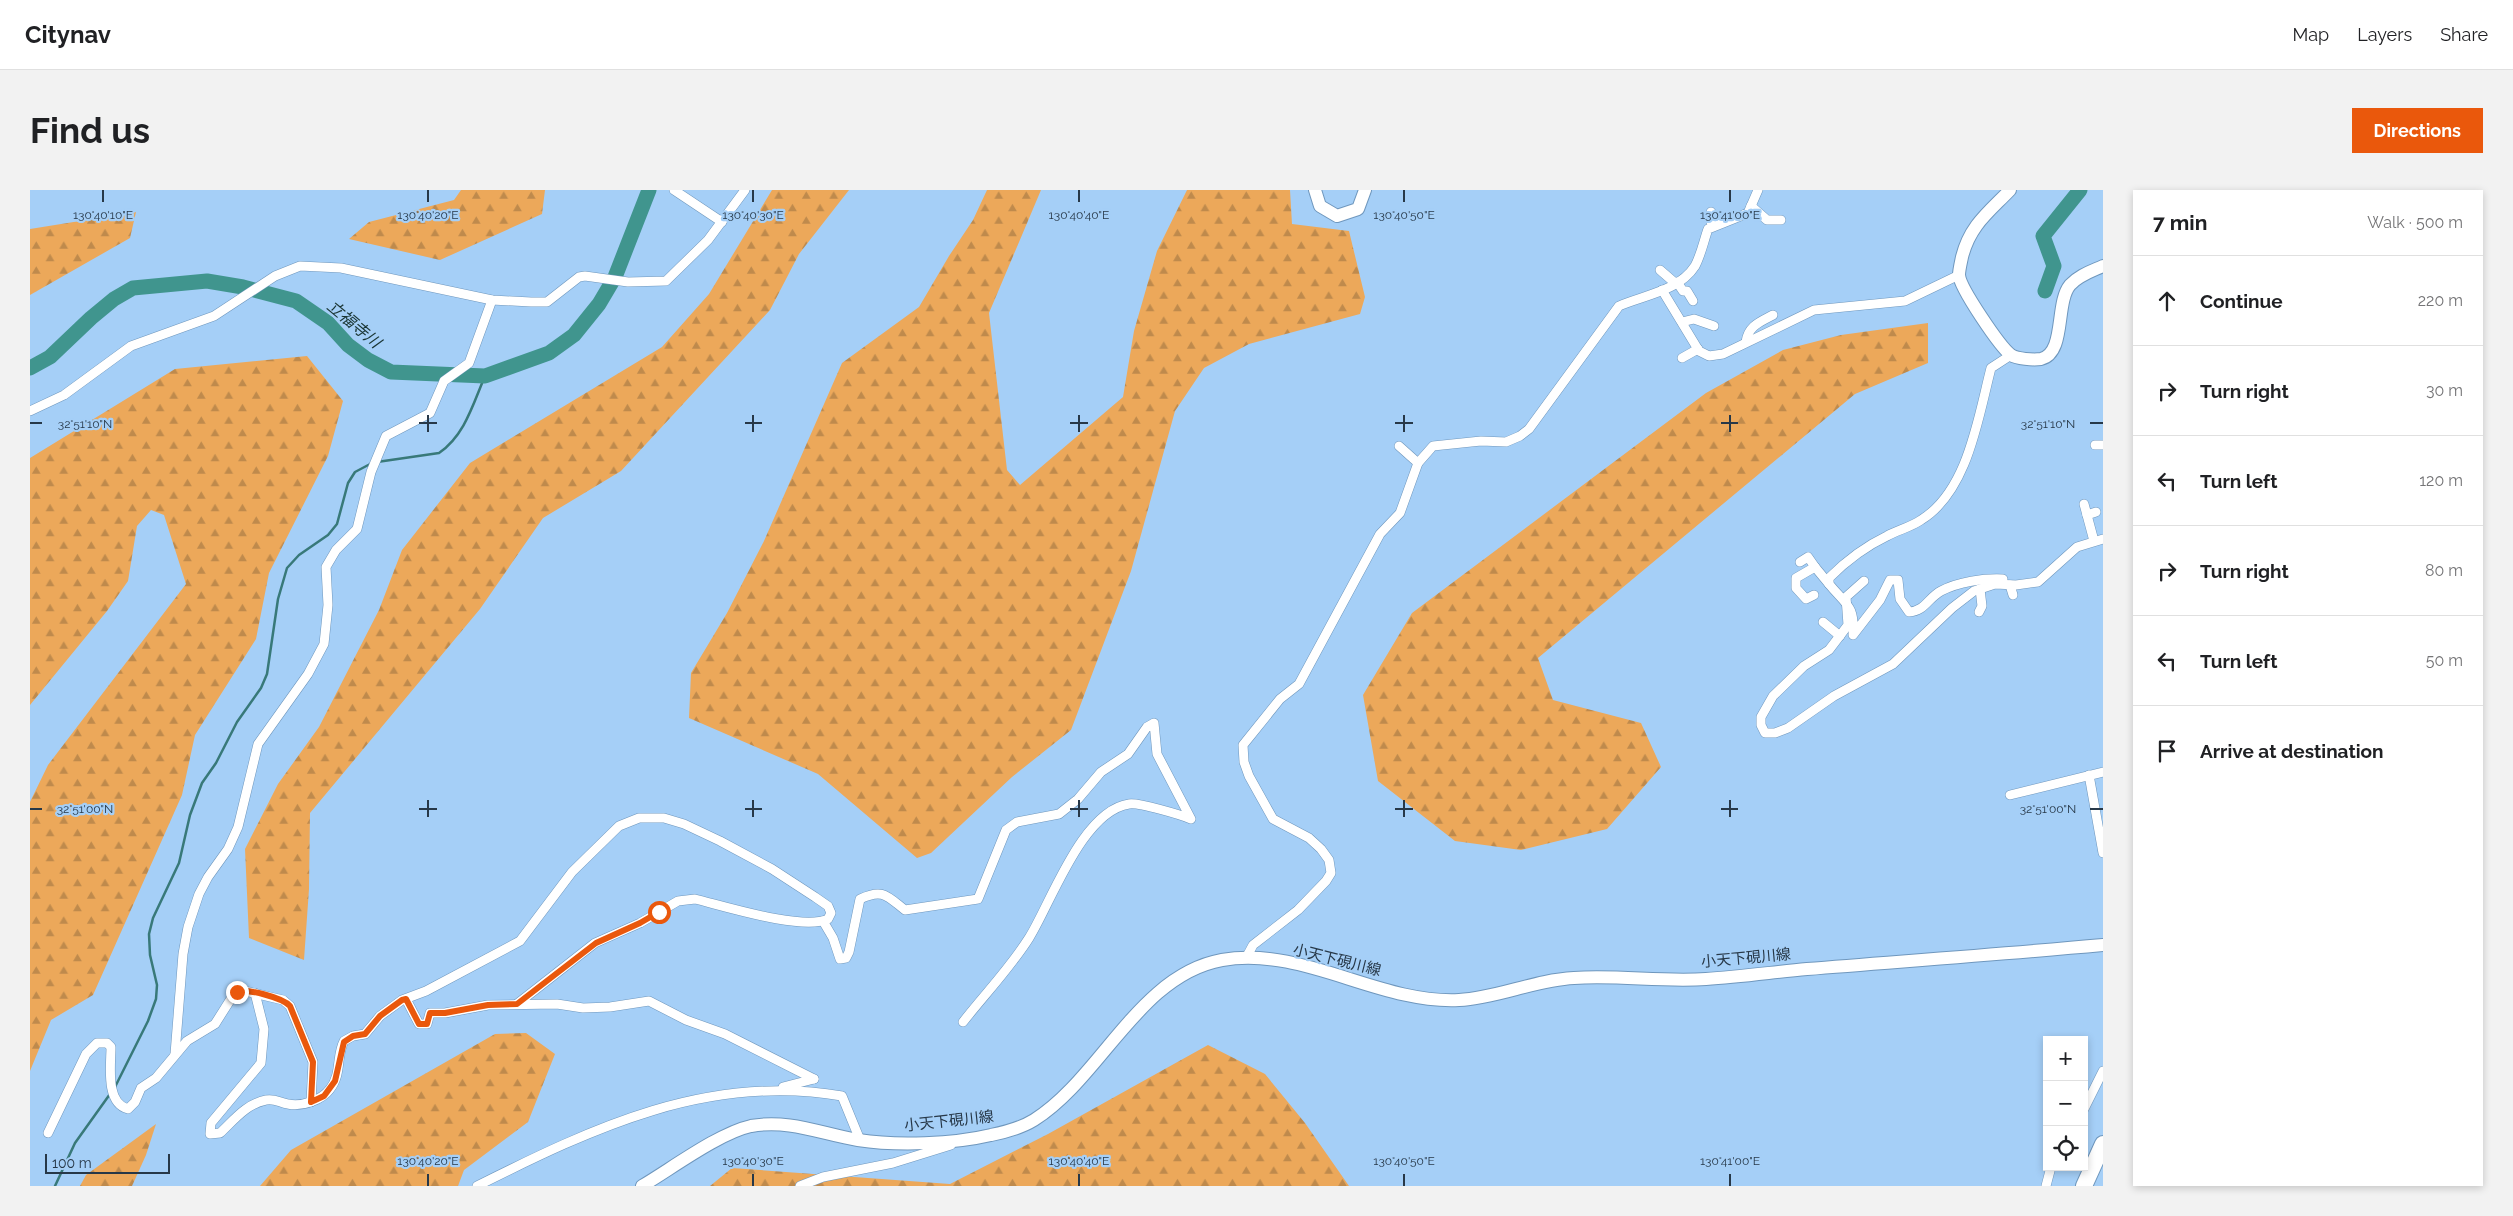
<!DOCTYPE html>
<html lang="en">
<head>
<meta charset="utf-8">
<style>
  :root { --surface:#fff; --page:#f2f2f2; --text:#202124; --muted:#757577; --line:#e0e0e0; --accent:#ea580c }
  body { margin:0; font-family:Raleway,"Noto Sans JP",sans-serif; background:var(--page); color:var(--text) }
  .controls { position:absolute; right:15px; bottom:15px; display:grid; overflow:hidden; border-radius:0px; box-shadow:0 2px 8px #0003 }
  .controls button { width:45px; height:45px; display:grid; place-items:center; padding:0; border:0; border-bottom:1px solid var(--line); background:var(--surface); color:var(--text); font:25px sans-serif }
  .scale { position:absolute; left:15px; bottom:12px; width:125px; box-sizing:border-box; padding-left:5px; border:2px solid #273848; border-top:0; font-size:14px; line-height:18px; white-space:nowrap; color:#273848; -webkit-text-stroke:4px #a5cff7; paint-order:stroke }
  .stop { position:absolute; width:15px; height:15px; margin:-11px; border:4px solid #ea580c; border-radius:50%; background:#fff }
  .stop.end { background:#ea580c; border-color:#fff; box-shadow:0 1px 5px #0008 }
  .list { margin:0; padding:0; list-style:none }
  h2 { display:flex; justify-content:space-between; align-items:center; height:65px; margin:0; padding:0 20px; font-size:21px }
  h2 small { font-size:16px; font-weight:400; color:var(--muted) }
  .list li { display:grid; grid-template-columns:32px 1fr auto; gap:15px; align-items:center; box-sizing:border-box; height:90px; padding:0 20px; border-top:1px solid var(--line) }
  .list b { display:block; font-size:19px; white-space:nowrap }
  .list em { font-size:16px; font-style:normal; color:var(--muted) }
  .icon { flex:none; width:28px; height:28px; fill:none; stroke:currentColor; stroke-width:2; stroke-linecap:round; stroke-linejoin:round }
  .map { position:relative; flex:none; width:2073px; height:996px; overflow:hidden; border-radius:0px }
  header { display:flex; align-items:center; gap:30px; box-sizing:border-box; height:70px; padding:0 25px; background:var(--surface); border-bottom:1px solid var(--line) }
  header strong { font-size:24px }
  nav { display:flex; gap:28px; margin-inline-start:auto; font-size:18px }
  .intro { display:flex; align-items:center; justify-content:space-between; box-sizing:border-box; height:120px; padding:0 30px }
  h1 { margin:0; font-size:35px }
  .button { padding:12px 22px; border-radius:0px; background:var(--accent); color:#fff; font-size:18px; font-weight:700 }
  main { display:flex; gap:30px; padding:0 30px }
  aside { flex:1; background:var(--surface); border-radius:0px; box-shadow:0 2px 8px #0003 }
  .map>svg:first-child { display:block }
  .forest { fill:url(#forest-firs) }
  .lines { fill:none; stroke-linecap:round; stroke-linejoin:round }
  .stream { stroke:#387979; stroke-width:2.5 }
  .river { stroke:#40958e; stroke-width:15 }
  .street-casing { stroke:#6f97bd; stroke-width:10 }
  .secondary-casing { stroke:#6f97bd; stroke-width:14 }
  .highway-casing { stroke:#6f97bd; stroke-width:18 }
  .street { stroke:#fff; stroke-width:9 }
  .secondary { stroke:#fff; stroke-width:12 }
  .highway { stroke:#fff; stroke-width:16 }
  .route { stroke:#ea580c; stroke-width:6 }
  .ticks { fill:none; stroke:#273848; stroke-width:2 }
  .labels { text-anchor:middle; dominant-baseline:central; stroke-width:4.5; stroke-linejoin:round; paint-order:stroke }
  .street-label { font-size:15px; fill:#273848; stroke:#a5cff7 }
  .water-label { font-size:16px; font-style:italic; fill:#193432; stroke:#a5cff7 }
  .ticks-label { font-size:12px; text-anchor:middle; fill:#273848; stroke:#a5cff7; stroke-width:4.5; stroke-linejoin:round; paint-order:stroke }
</style>
</head>
<body>
<header>
<strong>Citynav</strong>
<nav><a>Map</a><a>Layers</a><a>Share</a></nav>
</header>
<div class="intro"><h1>Find us</h1><a class="button">Directions</a></div>
<main>
<div class="map">
<svg width="2073" height="996" viewBox="0 0 2073 996">
  <defs>
    <pattern id="forest-firs" width="22" height="20" patternUnits="userSpaceOnUse" patternTransform="scale(1.25)"><rect width="22" height="20" fill="#eca85a"/><path d="M5 1l3.5 6h-7zM16 11l3.5 6h-7z" fill="#bf8a4c"/></pattern>
  </defs>
  <rect width="100%" height="100%" fill="#a5cff7"/>
  <!-- forest -->
  <g class="forest">
    <polygon points="431,0 515,0 512,24 410,70 319,49 339,32 424,10"/>
    <polygon points="742,0 819,0 769,64 740,120 591,281 513,328 450,419 280,623 279,699 274,770 219,748 215,659 248,594 289,537 349,420 372,360 440,273 632,157 679,104"/>
    <polygon points="957,0 1011,0 959,123 977,280 990,295 1093,207 1104,141 1127,61 1157,0 1260,0 1262,34 1319,41 1335,107 1330,124 1219,154 1174,178 1145,221 1101,381 1041,540 982,587 901,663 887,668 788,584 659,528 661,483 697,423 734,351 812,173 889,117 919,66 943,30"/>
    <polygon points="106,22 100,48 0,105 0,39"/>
    <polygon points="1898,133 1898,173 1825,204 1508,468 1523,510 1611,533 1631,577 1577,639 1491,660 1425,651 1348,591 1333,505 1382,423 1676,203 1753,160 1811,145"/>
    <polygon points="277,166 313,211 298,266 239,383 226,449 165,545 152,605 63,805 21,830 0,881 0,612 18,575 156,394 134,325 121,320 107,336 98,391 77,421 0,515 0,268 145,179"/>
    <polygon points="496,843 525,864 498,932 434,980 428,996 230,996 261,960 465,844"/>
    <polygon points="1178,855 1235,884 1275,933 1319,996 680,996 702,978 920,994 1018,944"/>
    <polygon points="126,934 116,965 102,996 50,996 56,985"/>
  </g>
  <g class="lines">
    <!-- stream -->
    <g class="stream">
      <path d="M 347,272 L 409,263 C 435,245 443,214 455,186"/>
      <polyline points="85,897 118,831 126,809 127,795 120,765 119,744 123,728 149,673 160,625 172,593 186,573 207,532 231,498 237,484 248,409 257,378 269,365 298,345 307,334 318,293 325,282 342,273"/>
      <polyline points="25,996 45,953 80,904"/>
    </g>
    <!-- river -->
    <g class="river">
      <polyline points="2015,101 2024,76 2013,46 2050,0"/>
      <polyline points="0,178 20,167 61,128 84,109 103,98 177,91 213,97 266,111 298,133 318,155 338,170 361,182 455,186 519,163 544,145 569,114 585,87 619,0"/>
    </g>
    <defs>
      <g id="street">
        <polyline points="644,0 692,32"/>
        <polyline points="1721,16 1737,30 1751,30"/>
        <polyline points="1681,22 1681,32 1683,36"/>
        <polyline points="1630,80 1645,93"/>
        <polyline points="1647,92 1653,101 1657,101 1663,111"/>
        <polyline points="1632,100 1669,161 1679,166 1693,164 1784,120 1875,111 1929,85"/>
        <polyline points="1652,132 1664,129 1684,136"/>
        <path d="M 1716,152 C 1718,136 1730,132 1743,125"/>
        <polyline points="1652,168 1668,159"/>
        <polyline points="0,221 34,205 101,156 184,126 245,86 270,76 311,78 462,110 501,112 517,112 549,87 555,86 598,92 636,91 678,50 715,0"/>
        <polyline points="2065,255 2073,255"/>
        <polyline points="1369,256 1388,273"/>
        <polyline points="2054,314 2057,325"/>
        <polyline points="2064,351 2057,325 2066,322"/>
        <polyline points="1770,372 1778,367 1785,377"/>
        <path d="M 1973,389 C 1954,388 1928,392 1911,401 C 1898,408 1895,421 1879,422 L 1870,409 L 1868,390 L 1860,390 L 1850,410 L 1823,445 C 1825,415 1816,415 1799,394 L 1799,388 C 1817,370 1834,357 1857,346 C 1868,340 1881,337 1891,330 C 1938,301 1948,228 1961,178 L 1981,165"/>
        <polyline points="1834,391 1816,407 1818,435 1799,460 1774,476 1743,506 1731,527 1731,535 1735,543 1745,543 1758,538 1804,506 1863,474 1922,418 1944,401 1965,394 1986,395 2008,392 2047,357 2073,349"/>
        <polyline points="1980,395 1983,405"/>
        <polyline points="1784,405 1776,409 1766,398 1766,388 1785,377 1799,394"/>
        <polyline points="1949,422 1952,416 1950,399"/>
        <polyline points="1793,432 1810,446"/>
        <polyline points="2059,585 2073,663"/>
        <polyline points="1980,605 2073,582"/>
        <path d="M 793,731 L 803,748 L 810,769 L 816,768 L 819,762 L 830,709 C 853,698 857,706 875,720 L 948,709 L 976,640 L 987,632 L 1029,624 L 1048,609 L 1071,582 L 1098,564 L 1117,537 L 1124,533 L 1127,564 L 1161,629 C 1151,625 1108,612 1099,614 C 1052,621 1021,713 999,748 C 980,778 955,804 933,832"/>
        <path d="M 1216,768 L 1223,755 L 1268,720 L 1296,691 L 1301,683 L 1299,670 L 1291,659 L 1279,648 L 1243,629 L 1219,586 L 1214,572 L 1213,555 L 1250,509 L 1269,494 L 1350,344 L 1370,323 L 1388,273 L 1403,256 L 1451,251 L 1476,252 L 1490,246 L 1499,239 L 1589,116 C 1614,105 1649,101 1665,76 C 1671,65 1674,50 1678,39 L 1718,23 L 1728,0"/>
        <path d="M 225,803 L 234,839 L 231,873 L 181,933 L 180,944 L 190,943 C 204,930 216,914 236,910 C 245,908 250,913 258,914 C 272,917 292,910 300,899 C 312,884 306,866 314,851 L 323,846 L 335,844 L 350,826 L 372,810 L 396,801 L 490,751 L 542,682 L 589,636 L 609,628 L 634,628 L 654,634 L 690,651 L 742,679 L 785,707 L 798,716 L 801,723 L 798,729 C 773,741 694,716 665,709 L 648,711 L 610,733 L 565,753 L 487,814"/>
        <polyline points="376,809 389,834 397,834 400,823 415,823 458,815 527,814 553,818 580,817 619,811 656,830 695,844 784,889"/>
        <polyline points="145,864 153,764 158,737 169,704 178,687 198,659 208,637 228,554 278,484 294,454 298,415 296,377 306,360 327,339 341,282 356,246 400,223 414,191 439,173 462,110"/>
        <polyline points="753,897 784,889"/>
        <polyline points="2054,919 2073,881"/>
        <path d="M 18,943 L 56,864 L 67,853 L 77,853 L 81,857 C 81,875 75,913 98,919 L 105,912 L 111,898 L 126,888 L 157,851 L 185,834 L 204,804 L 211,800 L 253,810 L 260,816 L 283,872 L 281,912"/>
        <path d="M 447,996 C 563,938 678,883 812,906 L 830,950"/>
        <polyline points="770,996 793,987 863,973 921,955"/>
        <polyline points="2016,996 2021,977"/>
      </g>
      <g id="secondary">
        <polyline points="1285,0 1290,16 1307,26 1328,19 1335,0"/>
        <path d="M 1980,0 C 1959,22 1940,35 1932,67 C 1931,72 1929,80 1929,85 C 1930,98 1970,157 1981,165 C 1987,169 2003,170 2011,169 C 2036,163 2025,113 2040,95 C 2049,85 2062,81 2073,76"/>
        <path d="M 612,996 C 641,979 689,943 721,936 C 759,929 792,944 828,950 C 867,956 923,954 961,945 C 976,942 991,938 1004,930 C 1071,888 1109,785 1192,770 C 1274,756 1348,814 1429,810 C 1468,808 1504,790 1544,788 C 1588,785 1632,792 1676,789 C 1710,787 1744,782 1777,779 C 1876,771 1974,764 2073,755"/>
      </g>
      <polyline id="highway" points="2054,996 2073,954"/>
    </defs>
    <!-- street casing -->
    <use href="#street" class="street-casing"/>
    <!-- secondary casing -->
    <use href="#secondary" class="secondary-casing"/>
    <!-- highway casing -->
    <use href="#highway" class="highway-casing"/>
    <!-- street -->
    <use href="#street" class="street"/>
    <!-- secondary -->
    <use href="#secondary" class="secondary"/>
    <!-- highway -->
    <use href="#highway" class="highway"/>
  </g>
  <g class="lines">
    <!-- route -->
    <path class="route" d="M 207,802 C 217,798 253,808 260,816 L 283,872 L 281,912 L 294,906 L 305,891 L 314,852 L 323,846 L 335,844 L 350,826 L 372,810 L 376,809 L 389,834 L 397,834 L 400,823 L 415,823 L 458,815 L 487,814 L 566,753 L 610,733 L 629,722"/>
  </g>
  <!-- ticks -->
  <path class="ticks" d="M 73,0 L 73,12M 398,0 L 398,12M 723,0 L 723,12M 1049,0 L 1049,12M 1374,0 L 1374,12M 1700,0 L 1700,12M 398,225 L 398,242M 723,225 L 723,242M 1049,225 L 1049,242M 1374,225 L 1374,242M 1700,225 L 1700,242M 0,233 L 12,233M 389,233 L 407,233M 715,233 L 732,233M 1040,233 L 1058,233M 1365,233 L 1383,233M 1691,233 L 1708,233M 2060,233 L 2073,233M 398,610 L 398,627M 723,610 L 723,627M 1049,610 L 1049,627M 1374,610 L 1374,627M 1700,610 L 1700,627M 0,619 L 12,619M 389,619 L 407,619M 715,619 L 732,619M 1040,619 L 1058,619M 1365,619 L 1383,619M 1691,619 L 1708,619M 2060,619 L 2073,619M 398,984 L 398,996M 723,984 L 723,996M 1049,984 L 1049,996M 1374,984 L 1374,996M 1700,984 L 1700,996"/>
  <g class="labels">
    <!-- street labels -->
    <g class="street-label">
      <text transform="translate(1716 768) rotate(-5)">小天下硯川線</text>
      <text transform="translate(1307 770) rotate(14)">小天下硯川線</text>
      <text transform="translate(919 931) rotate(-6)">小天下硯川線</text>
    </g>
    <!-- water labels -->
    <g class="water-label">
      <text transform="translate(324 134) rotate(40)">立福寺川</text>
    </g>
  </g>
  <g class="ticks-label">
    <text x="73" y="29">130°40'10"E</text>
    <text x="398" y="29">130°40'20"E</text>
    <text x="723" y="29">130°40'30"E</text>
    <text x="1049" y="29">130°40'40"E</text>
    <text x="1374" y="29">130°40'50"E</text>
    <text x="1700" y="29">130°41'00"E</text>
    <text x="55" y="238">32°51'10"N</text>
    <text x="2018" y="238">32°51'10"N</text>
    <text x="55" y="623">32°51'00"N</text>
    <text x="2018" y="623">32°51'00"N</text>
    <text x="398" y="975">130°40'20"E</text>
    <text x="723" y="975">130°40'30"E</text>
    <text x="1049" y="975">130°40'40"E</text>
    <text x="1374" y="975">130°40'50"E</text>
    <text x="1700" y="975">130°41'00"E</text>
  </g>
</svg>
<div class="controls">
<button>+</button>
<button>−</button>
<button><svg class="icon" aria-label="locate" viewBox="0 0 24 24"><circle cx="12" cy="12" r="6"/><path d="M12 2v4M12 18v4M2 12h4M18 12h4"/></svg></button>
</div>
<div class="scale">100 m</div>
<div class="stop" style="left:629px;top:722px"></div>
<div class="stop end" style="left:207px;top:802px"></div>
</div>
<aside>
<h2>7 min<small>Walk · 500 m</small></h2>
<ul class="list">
<li><svg class="icon" aria-label="ahead" viewBox="0 0 24 24"><path d="M12 20V5M6 11l6-6 6 6"/></svg><div><b>Continue</b></div><em>220 m</em></li>
<li><svg class="icon" aria-label="right" viewBox="0 0 24 24"><path d="M7 20v-9h11M14 6l5 5-5 5"/></svg><div><b>Turn right</b></div><em>30 m</em></li>
<li><svg class="icon" aria-label="left" viewBox="0 0 24 24"><path d="M17 20v-9H6M10 6l-5 5 5 5"/></svg><div><b>Turn left</b></div><em>120 m</em></li>
<li><svg class="icon" aria-label="right" viewBox="0 0 24 24"><path d="M7 20v-9h11M14 6l5 5-5 5"/></svg><div><b>Turn right</b></div><em>80 m</em></li>
<li><svg class="icon" aria-label="left" viewBox="0 0 24 24"><path d="M17 20v-9H6M10 6l-5 5 5 5"/></svg><div><b>Turn left</b></div><em>50 m</em></li>
<li><svg class="icon" aria-label="arrive" viewBox="0 0 24 24"><path d="M6 21V4h12l-3 4 3 4H6"/></svg><div><b>Arrive at destination</b></div></li>
</ul>
</aside>
</main>
</body>
</html>
